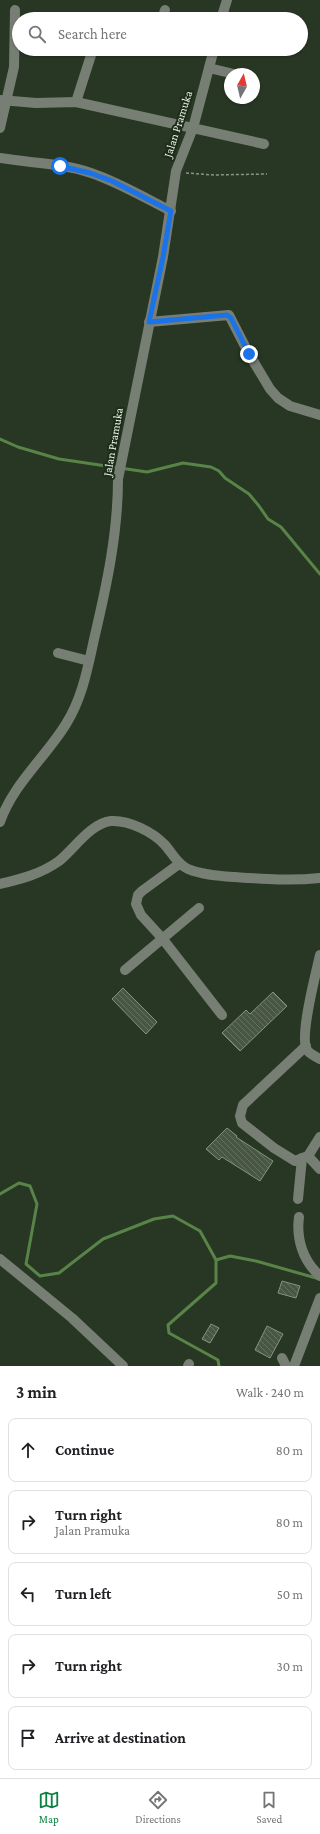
<!DOCTYPE html>
<html lang="en">
<head>
<meta charset="utf-8">
<style>
  :root { --surface:#fff; --page:#f2f2f2; --text:#202124; --muted:#757577; --line:#e0e0e0; --accent:#0b8043 }
  body { margin:0; font-family:"Crimson Pro",serif; background:var(--page); color:var(--text) }
  .compass { position:absolute; left:224px; top:68px; width:36px; height:36px; border-radius:50%; background:var(--surface); box-shadow:0 1px 3px #0004; rotate:8deg }
  .stop { position:absolute; width:12px; height:12px; margin:-9px; border:3px solid #1a73e8; border-radius:50%; background:#fff }
  .stop.end { background:#1a73e8; border-color:#fff; box-shadow:0 1px 4px #0008 }
  .list { margin:0; padding:0; list-style:none }
  h2 { display:flex; justify-content:space-between; align-items:center; height:52px; margin:0; padding:0 16px; font-size:17px }
  h2 small { font-size:13px; font-weight:400; color:var(--muted) }
  .list li { display:grid; grid-template-columns:26px 1fr auto; gap:12px; align-items:center; box-sizing:border-box; height:64px; margin:0 8px 8px; padding:0 8px; border:1px solid var(--line); border-radius:8px }
  .list b { display:block; font-size:15px; white-space:nowrap }
  .list p { margin:0; font-size:13px; white-space:nowrap; color:var(--muted) }
  .list em { font-size:13px; font-style:normal; color:var(--muted) }
  .icon { flex:none; width:22px; height:22px; fill:none; stroke:currentColor; stroke-width:2; stroke-linecap:round; stroke-linejoin:round }
  .map { position:relative; flex:none; width:320px; height:1366px; overflow:hidden }
  .search { position:absolute; background:var(--surface); box-shadow:0 1px 3px #0004; left:12px; right:12px; top:12px; height:44px; display:flex; align-items:center; gap:10px; box-sizing:border-box; padding:0 14px; border-radius:22px; color:var(--muted); font-size:15px }
  .sheet { height:412px; background:var(--surface) }
  nav { display:flex; justify-content:space-around; align-items:center; box-sizing:border-box; height:56px; border-top:1px solid var(--line); background:var(--surface); font-size:11px; color:var(--muted) }
  nav a { display:grid; justify-items:center; gap:2px }
  nav .on { color:var(--accent) }
  .map>svg:first-child { display:block }
  .lines { fill:none; stroke-linecap:round; stroke-linejoin:round }
  .stream { stroke:#588448; stroke-width:3 }
  .building { fill:url(#building-back-hatch); stroke:#83937e }
  .path { stroke:#899485; stroke-width:1.5; stroke-dasharray:3 2; stroke-linecap:butt }
  .minor { stroke:#777e74; stroke-width:10 }
  .route { stroke:#1a73e8; stroke-width:5 }
  .labels { text-anchor:middle; dominant-baseline:central; stroke-width:4; stroke-linejoin:round; paint-order:stroke }
  .street-label { font-size:12px; fill:#eaf3e7; stroke:#1e2c1a }
</style>
</head>
<body>
<div class="map">
<svg width="320" height="1366" viewBox="0 0 320 1366">
  <defs>
    <pattern id="building-back-hatch" width="6" height="6" patternUnits="userSpaceOnUse"><rect width="6" height="6" fill="#485744"/><path d="M-1 5l2 2M0 0l6 6M5-1l2 2" fill="none" stroke="#63705f"/></pattern>
  </defs>
  <rect width="100%" height="100%" fill="#283624"/>
  <g class="lines">
    <!-- stream -->
    <g class="stream">
      <polyline points="0,439 18,447 59,459 147,472 183,463 211,467 219,471 225,478 249,494 259,506 268,519 281,527 320,574"/>
      <polyline points="0,1194 19,1183 30,1186 37,1204 26,1264 40,1276 59,1273 103,1239 154,1219 173,1216 200,1231 216,1260 216,1283 168,1325 169,1333 218,1360 219,1366"/>
      <polyline points="216,1260 230,1256 256,1261 316,1278"/>
    </g>
  </g>
  <!-- building -->
  <g class="building">
    <polygon points="123,988 157,1022 146,1034 112,999"/>
    <polygon points="273,992 287,1006 240,1051 222,1033 246,1010 250,1014"/>
    <polygon points="227,1128 237,1136 236,1137 273,1161 260,1181 222,1157 219,1160 206,1149"/>
    <polygon points="282,1281 300,1286 296,1298 278,1293"/>
    <polygon points="211,1324 219,1328 210,1343 202,1339"/>
    <polygon points="267,1326 283,1334 270,1358 255,1350"/>
  </g>
  <g class="lines">
    <!-- path -->
    <polyline class="path" points="186,173 214,175 267,174"/>
    <!-- minor -->
    <g class="minor">
      <polyline points="162,19 165,10"/>
      <polyline points="221,19 227,0"/>
      <polyline points="209,68 234,74"/>
      <polyline points="0,100 36,103 76,102 264,144"/>
      <polyline points="76,102 93,49"/>
      <polyline points="0,128 14,67 15,10"/>
      <path d="M 0,158 C 30,163 62,163 91,173 C 118,182 145,198 171,211"/>
      <polyline points="149,322 229,315 249,354 270,389 278,398 290,406 320,415"/>
      <polyline points="58,653 89,661"/>
      <path d="M 0,822 C 13,784 45,758 66,724 C 83,697 88,666 95,635 C 107,584 118,532 118,479 L 163,257 L 176,171 L 193,128 L 214,49"/>
      <polyline points="179,864 142,891 138,895 136,904 141,915 162,938 222,1015"/>
      <path d="M 0,884 C 21,879 41,874 59,861 C 74,849 91,823 111,821 C 129,820 153,832 165,845 C 173,854 177,864 188,869 C 202,875 220,876 235,877 C 264,879 291,881 320,878"/>
      <path d="M 320,955 C 316,973 299,1037 307,1050 C 310,1054 316,1057 320,1059"/>
      <polyline points="125,970 199,908"/>
      <polyline points="306,1046 243,1105 240,1116 242,1123 274,1148 295,1161 308,1156 320,1137"/>
      <polyline points="308,1156 320,1169"/>
      <polyline points="298,1199 302,1158"/>
      <path d="M 299,1217 C 296,1239 303,1261 320,1276"/>
      <polyline points="0,1259 72,1318 123,1366"/>
      <polyline points="282,1358 286,1366"/>
      <polyline points="188,1366 189,1364"/>
      <polyline points="294,1366 320,1298"/>
    </g>
  </g>
  <g class="lines">
    <!-- route -->
    <polyline class="route" points="60,166 90,173 112,181 171,211 163,257 149,322 227,315 231,318 249,354"/>
  </g>
  <g class="labels">
    <!-- street labels -->
    <g class="street-label">
      <text transform="translate(178 124) rotate(-72)">Jalan Pramuka</text>
      <text transform="translate(113 442) rotate(-80)">Jalan Pramuka</text>
    </g>
  </g>
</svg>
<svg class="compass" viewBox="-18 -18 36 36"><path d="M0-13l5 13h-10z" fill="#e53935"/><path d="M0 13l5-13h-10z" fill="#757577"/></svg>
<div class="stop" style="left:60px;top:166px"></div>
<div class="stop end" style="left:249px;top:354px"></div>
<div class="search"><svg class="icon" aria-label="search" viewBox="0 0 24 24"><circle cx="10" cy="10" r="6"/><path d="M15 15l6 6"/></svg>Search here</div>
</div>
<section class="sheet">
<h2>3 min<small>Walk · 240 m</small></h2>
<ul class="list">
<li><svg class="icon" aria-label="ahead" viewBox="0 0 24 24"><path d="M12 20V5M6 11l6-6 6 6"/></svg><div><b>Continue</b></div><em>80 m</em></li>
<li><svg class="icon" aria-label="right" viewBox="0 0 24 24"><path d="M7 20v-9h11M14 6l5 5-5 5"/></svg><div><b>Turn right</b><p>Jalan Pramuka</p></div><em>80 m</em></li>
<li><svg class="icon" aria-label="left" viewBox="0 0 24 24"><path d="M17 20v-9H6M10 6l-5 5 5 5"/></svg><div><b>Turn left</b></div><em>50 m</em></li>
<li><svg class="icon" aria-label="right" viewBox="0 0 24 24"><path d="M7 20v-9h11M14 6l5 5-5 5"/></svg><div><b>Turn right</b></div><em>30 m</em></li>
<li><svg class="icon" aria-label="arrive" viewBox="0 0 24 24"><path d="M6 21V4h12l-3 4 3 4H6"/></svg><div><b>Arrive at destination</b></div></li>
</ul>
</section>
<nav>
<a class="on"><svg class="icon" aria-label="map" viewBox="0 0 24 24"><path d="M3 6l6-2 6 2 6-2v14l-6 2-6-2-6 2zM9 4v14M15 6v14"/></svg>Map</a>
<a><svg class="icon" aria-label="directions" viewBox="0 0 24 24"><path d="M12 3l9 9-9 9-9-9zM9 14v-3h6M13 9l2 2-2 2"/></svg>Directions</a>
<a><svg class="icon" aria-label="saved" viewBox="0 0 24 24"><path d="M7 4h10v16l-5-4-5 4z"/></svg>Saved</a>
</nav>
</body>
</html>
